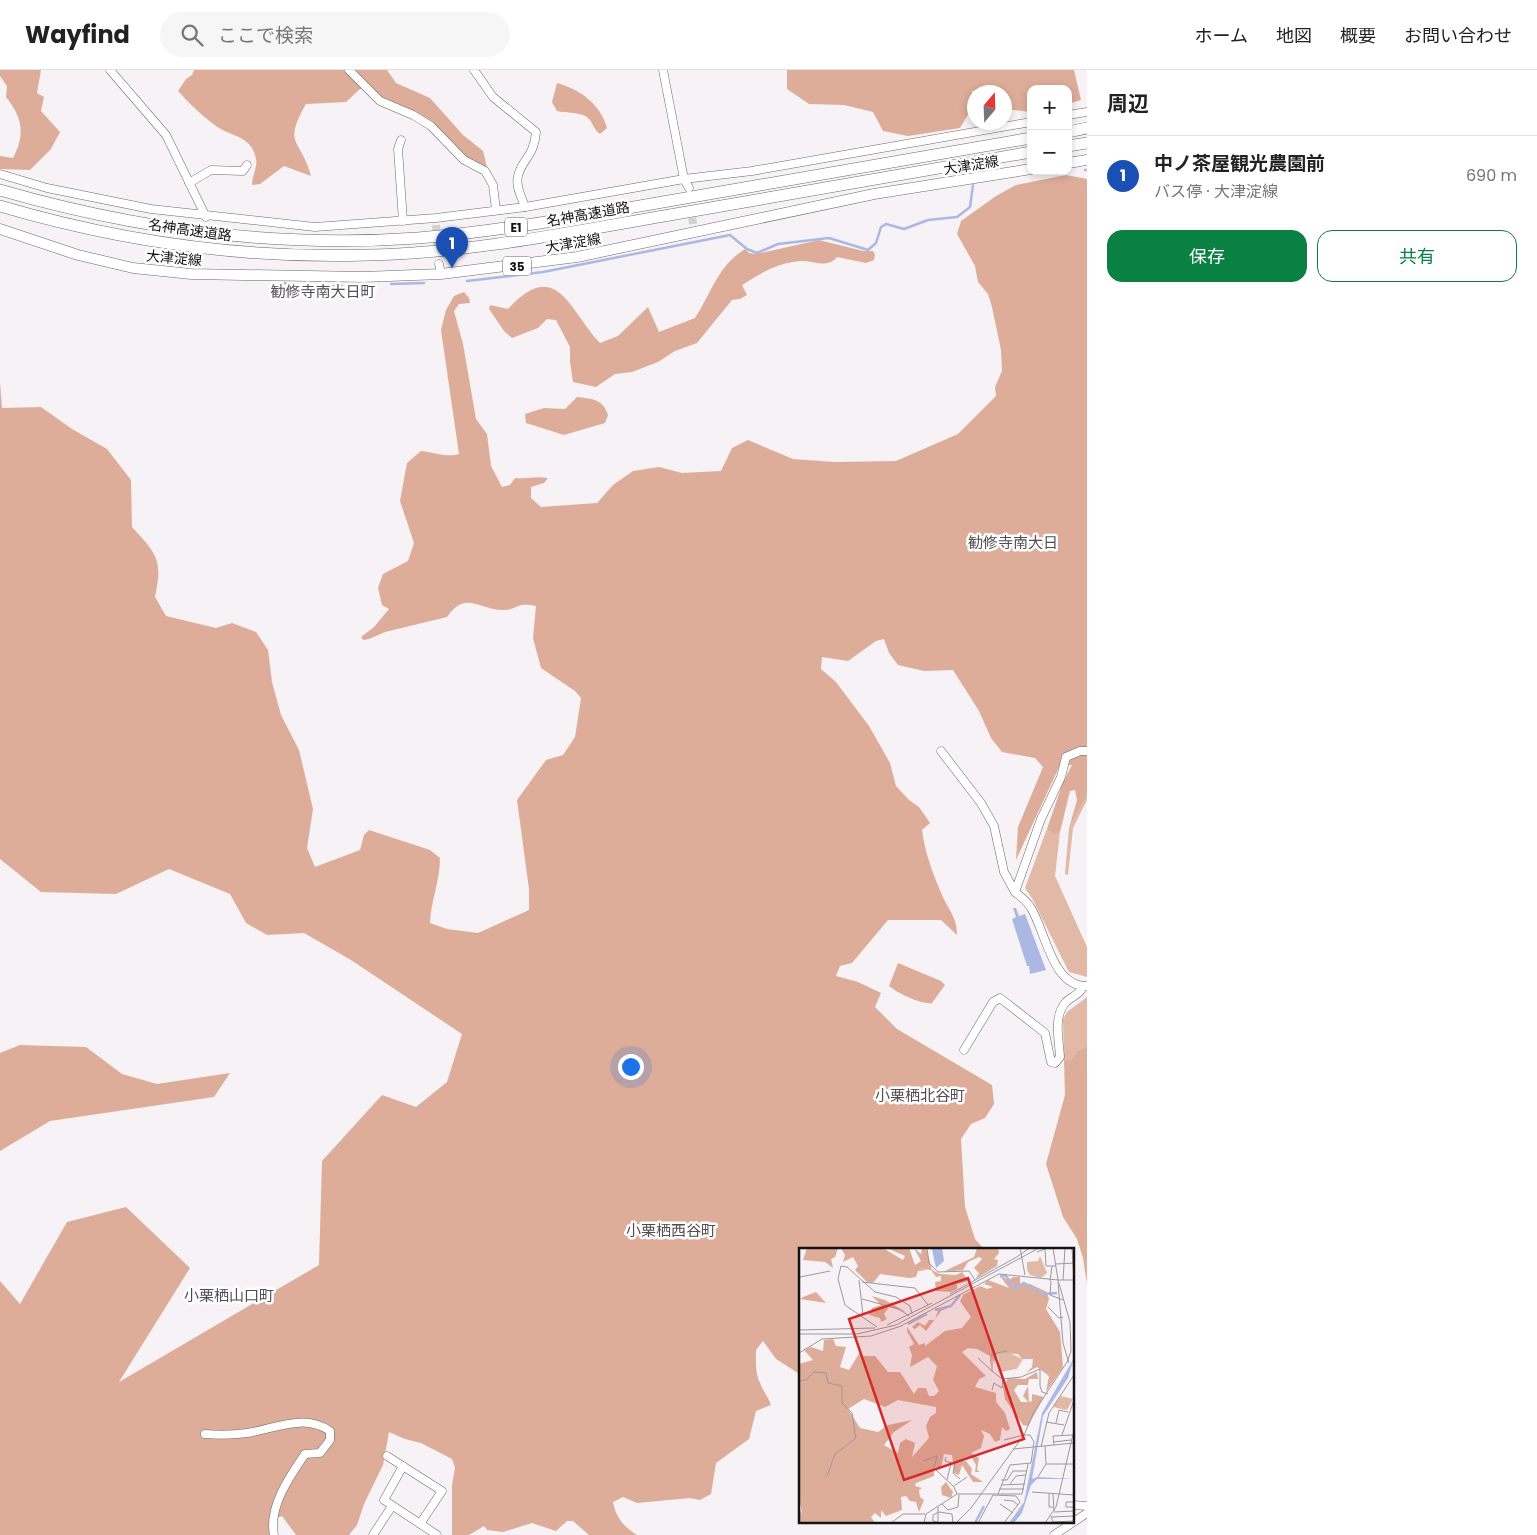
<!DOCTYPE html>
<html lang="ja">
<head>
<meta charset="utf-8">
<style>
  :root { --surface:#fff; --page:#f6f6f6; --text:#222; --muted:#767676; --line:#e0e0e0; --accent:#0b8043 }
  body { margin:0; font-family:Poppins,"Noto Sans JP",sans-serif; background:var(--page); color:var(--text) }
  .controls { position:absolute; right:15px; top:15px; display:grid; overflow:hidden; border-radius:10px; box-shadow:0 2px 8px #0003 }
  .controls button { width:45px; height:45px; display:grid; place-items:center; padding:0; border:0; border-bottom:1px solid var(--line); background:var(--surface); color:var(--text); font:25px sans-serif }
  .compass { position:absolute; left:967px; top:15px; width:45px; height:45px; border-radius:50%; background:var(--surface); box-shadow:0 2px 8px #0003; rotate:19deg }
  .you { position:absolute; left:630px; top:996px; width:18px; height:18px; margin:-12px; border:4px solid #fff; border-radius:50%; background:#1a73e8; box-shadow:0 0 0 8px #1a73e833 }
  .badge { display:grid; place-items:center; width:32px; height:32px; border-radius:50%; background:var(--accent); color:#fff; font-size:16px; font-weight:700 }
  .pin { position:absolute; translate:-50% -41px; filter:drop-shadow(0 1px 2px #0008) }
  .pin::after { content:''; position:absolute; top:26px; width:18px; height:15px; background:inherit; clip-path:polygon(0 0,100% 0,50% 100%) }
  .list { margin:0; padding:0; list-style:none }
  h2 { display:flex; justify-content:space-between; align-items:center; height:65px; margin:0; padding:0 20px; font-size:21px }
  h2 small { font-size:16px; font-weight:400; color:var(--muted) }
  .list li { display:grid; grid-template-columns:32px 1fr auto; gap:15px; align-items:center; box-sizing:border-box; height:80px; padding:0 20px; border-top:1px solid var(--line) }
  .list b { display:block; font-size:19px; white-space:nowrap }
  .list p { margin:0; font-size:16px; white-space:nowrap; color:var(--muted) }
  .list em { font-size:16px; font-style:normal; color:var(--muted) }
  .actions { display:flex; gap:10px; padding:15px 20px }
  .actions a { flex:1; padding:11px 0; border:1px solid var(--accent); border-radius:15px; text-align:center; font-size:18px; color:var(--accent) }
  .actions .main { background:var(--accent); color:#fff }
  .icon { flex:none; width:28px; height:28px; fill:none; stroke:currentColor; stroke-width:2; stroke-linecap:round; stroke-linejoin:round }
  .map { position:relative; flex:none; width:1087px; height:1465px; overflow:hidden }
  header { display:flex; align-items:center; gap:30px; box-sizing:border-box; height:70px; padding:0 25px; background:var(--surface); border-bottom:1px solid var(--line) }
  header strong { font-size:24px }
  nav { display:flex; gap:28px; margin-inline-start:auto; font-size:18px }
  .search { width:350px; height:45px; background:var(--page); display:flex; align-items:center; gap:12px; box-sizing:border-box; padding:0 18px; border-radius:28px; color:var(--muted); font-size:19px }
  main { display:flex }
  aside { flex:1; background:var(--surface) }
  .map>svg:first-child { display:block }
  .green { fill:#e2b8a7 }
  .forest { fill:#dead99 }
  .water { fill:#acb8e4 }
  .lines { fill:none; stroke-linecap:round; stroke-linejoin:round }
  .stream { stroke:#acb8e4; stroke-width:2.5 }
  .minor-tunnel { stroke:#d4d1d3; stroke-width:8; stroke-dasharray:8 4; stroke-linecap:butt }
  .minor-casing { stroke:#6c686a; stroke-width:9 }
  .major-casing { stroke:#6c686a; stroke-width:11 }
  .highway-casing { stroke:#6c686a; stroke-width:12 }
  .minor { stroke:#fff; stroke-width:8 }
  .major { stroke:#fff; stroke-width:10 }
  .highway { stroke:#fff; stroke-width:11 }
  .labels { text-anchor:middle; dominant-baseline:central; stroke-width:5; stroke-linejoin:round; paint-order:stroke }
  .shield { fill:#fff; stroke:#5b5a5a; stroke-width:1 }
  .shield-label { font-size:12px; font-weight:bold; fill:#151314 }
  .street-label { font-size:14px; fill:#151314; stroke:#fff }
  .neighbourhood-label { font-size:15px; fill:#514d50; stroke:#fff }
  .inset-river { fill:none; stroke:#acb8e4; stroke-width:2.5 }
  .inset-road { fill:none; stroke:#9c999b; stroke-width:1 }
  .view { fill:#d62828; fill-opacity:0.15; stroke:#d62828; stroke-width:2.5 }
  .inset-edge { fill:none; stroke:#151314; stroke-width:2.5 }
</style>
</head>
<body>
<header>
<strong>Wayfind</strong>
<div class="search"><svg class="icon" aria-label="search" viewBox="0 0 24 24"><circle cx="10" cy="10" r="6"/><path d="M15 15l6 6"/></svg>ここで検索</div>
<nav><a>ホーム</a><a>地図</a><a>概要</a><a>お問い合わせ</a></nav>
</header>
<main>
<div class="map">
<svg width="1087" height="1465" viewBox="0 0 1087 1465">
  <rect width="100%" height="100%" fill="#f6f2f5"/>
  <!-- green -->
  <g class="green">
    <polygon points="1061,721 1047,759 1054,765 1060,762 1055,806 1087,877 1087,907 1069,902 1033,830 1025,818"/>
    <polygon points="1087,725 1087,730 1073,758 1068,805 1065,804 1069,758"/>
    <polygon points="1087,927 1087,976 1077,981 1071,989 1064,990 1063,949 1067,942"/>
  </g>
  <!-- forest -->
  <g class="forest">
    <path d="M 0,0 L 41,0 L 37,23 L 44,27 L 41,41 L 60,62 L 51,79 L 30,100 L 0,99 L 0,86 L 13,88 C 26,64 22,47 6,27 L 7,16 L 0,6 Z"/>
    <path d="M 194,0 L 387,0 L 396,13 L 430,28 L 463,65 L 483,81 L 488,101 L 468,90 L 426,51 L 407,47 L 383,37 L 372,19 L 360,19 L 346,32 L 306,34 C 282,76 301,68 311,106 L 284,96 L 260,114 L 252,115 C 252,106 258,96 256,89 C 252,66 232,67 216,56 C 201,45 190,34 178,21 L 186,9 L 192,5 Z"/>
    <polygon points="787,0 1074,0 1081,30 1068,34 1068,19 1031,19 1031,42 1005,39 1004,22 972,21 972,38 960,58 908,66 883,61 873,42 844,35 809,34 787,19"/>
    <path d="M 557,13 C 580,19 601,35 607,58 L 600,64 C 593,59 594,54 588,48 C 582,42 566,43 557,41 L 552,32 Z"/>
    <path d="M 1066,105 L 1087,109 L 1087,725 L 1069,758 L 1077,730 L 1075,720 L 1070,721 L 1060,762 L 1054,765 L 1047,759 L 1063,712 L 1072,695 L 1060,695 L 1016,790 L 1018,757 L 1043,697 L 1035,688 L 1002,682 L 991,668 L 979,641 L 953,600 L 924,601 L 898,595 L 889,583 L 884,569 L 876,571 L 848,591 L 822,587 L 821,599 L 836,612 L 869,656 L 890,693 L 896,716 L 909,730 L 919,737 L 930,753 L 922,760 C 925,783 933,804 942,825 C 949,841 957,847 957,865 L 941,850 L 888,850 L 852,893 L 840,896 L 836,906 L 858,912 L 881,923 L 875,937 L 897,959 L 992,1015 L 994,1034 L 985,1048 L 971,1054 L 961,1069 L 965,1137 L 975,1169 L 984,1179 L 801,1179 L 801,1305 L 776,1289 L 763,1271 L 756,1280 C 756,1291 755,1303 760,1313 C 763,1321 768,1327 771,1335 L 756,1341 L 749,1369 L 716,1393 L 711,1424 L 700,1430 L 690,1428 L 637,1433 L 623,1427 L 613,1432 C 616,1448 624,1457 637,1465 L 589,1465 L 573,1451 L 567,1451 L 556,1461 L 532,1453 L 503,1462 L 487,1460 L 484,1456 L 469,1465 L 452,1465 L 452,1415 L 455,1398 L 452,1389 L 421,1373 L 405,1369 L 389,1362 L 383,1395 L 364,1434 L 357,1455 L 349,1465 L 296,1465 L 282,1446 L 272,1450 L 271,1465 L 0,1465 L 0,1211 L 20,1234 L 67,1152 L 126,1137 L 190,1198 L 119,1312 L 319,1195 L 322,1091 L 382,1025 L 416,1037 L 447,1012 L 462,964 L 351,890 L 304,863 L 267,865 L 246,853 L 230,824 L 169,799 L 116,824 L 41,822 L 0,789 L 0,312 L 2,338 L 41,337 L 72,359 L 107,379 L 131,410 L 132,457 C 157,484 163,490 155,527 L 166,546 L 216,558 L 232,553 L 256,562 L 268,580 L 272,612 L 281,645 L 299,680 L 313,739 L 307,778 L 315,797 L 360,780 L 364,765 L 369,760 L 430,780 L 440,788 C 440,812 431,829 430,853 L 447,859 L 478,863 L 529,840 L 529,819 L 517,730 L 546,690 L 563,685 L 575,667 L 581,628 L 575,621 L 541,598 L 533,568 L 536,536 C 516,532 518,539 505,540 C 480,541 466,519 447,547 L 385,562 L 369,569 L 363,570 L 361,567 L 374,557 L 389,539 L 382,535 L 378,518 L 383,504 L 408,491 L 414,473 L 400,431 L 407,393 L 421,381 C 434,382 446,388 459,384 L 441,260 L 446,240 L 454,226 L 464,222 L 469,228 L 470,233 L 459,234 L 454,241 L 463,274 L 476,349 L 487,364 L 491,396 L 502,417 L 510,415 L 515,408 C 527,409 536,406 548,408 L 544,413 L 531,417 L 531,428 L 541,437 L 597,433 L 613,415 L 633,401 L 659,397 L 682,403 L 721,401 L 732,378 L 748,370 L 793,389 L 834,392 L 896,391 L 958,364 L 996,326 L 995,317 L 1002,301 L 1001,280 L 992,237 L 988,224 L 978,212 L 975,196 L 957,164 L 961,151 L 996,126 L 1016,115 Z"/>
    <path d="M 819,170 L 863,181 L 873,181 L 875,185 L 874,190 L 866,193 L 837,187 C 828,198 816,192 804,191 C 780,191 761,203 742,215 L 747,225 L 740,229 L 732,230 L 697,273 L 675,281 L 658,292 L 632,302 L 615,304 L 596,317 L 573,312 L 570,292 L 570,277 L 556,250 L 547,249 L 538,258 L 512,268 L 504,261 L 489,239 L 490,235 L 508,239 C 557,185 570,242 600,273 L 618,266 L 648,237 L 659,262 L 695,248 C 712,222 717,197 745,179 L 749,183 L 756,184 Z"/>
    <path d="M 577,327 C 593,329 603,329 608,345 L 605,353 L 564,365 L 526,353 L 525,344 L 544,338 L 565,339 Z"/>
    <path d="M 898,893 L 941,911 L 945,915 L 932,933 C 922,935 897,923 889,916 Z"/>
    <polygon points="20,975 86,977 122,1004 157,1014 230,1003 214,1027 50,1051 0,1081 0,983"/>
    <polygon points="1087,976 1087,1214 1083,1188 1077,1169 1063,1147 1046,1094 1065,1025 1064,990 1071,989 1077,981"/>
  </g>
  <!-- water -->
  <polygon class="water" points="1013,838 1016,838 1019,846 1025,844 1046,900 1030,904 1029,896 1027,896 1012,849 1016,847"/>
  <g class="lines">
    <!-- stream -->
    <g class="stream">
      <polyline points="1085,100 1087,100"/>
      <polyline points="467,211 543,202 730,165 747,179 757,183 778,174 829,168 868,180 876,173 881,157 886,154 904,159 928,150 957,147 970,137 973,115"/>
      <polyline points="284,213 302,217 342,216"/>
      <polyline points="391,214 424,213"/>
    </g>
    <!-- minor-tunnel -->
    <g class="minor-tunnel">
      <polyline points="689,124 693,154"/>
      <polyline points="436,155 439,194"/>
    </g>
    <defs>
      <g id="minor">
        <polyline points="110,0 166,65 206,147"/>
        <polyline points="349,0 380,31 413,45 431,56 464,90 485,101 493,115 496,140"/>
        <path d="M 474,0 L 493,27 L 536,62 C 534,87 522,89 518,106 C 515,116 522,128 525,137"/>
        <polyline points="663,0 684,109 689,118"/>
        <polyline points="1068,45 1087,42"/>
        <polyline points="401,70 398,79 403,151"/>
        <polyline points="0,104 47,118 151,139 315,157 436,148 525,137 684,109 752,101 1031,52"/>
        <polyline points="189,113 211,100 243,101 247,95"/>
        <polyline points="439,194 441,204"/>
        <polyline points="941,681 981,733 994,756 1004,802 1015,822"/>
        <path d="M 1087,681 L 1080,681 L 1066,687 L 1061,707 L 1041,749 L 1015,822 C 1021,827 1027,831 1031,838 C 1046,862 1052,917 1087,916"/>
        <path d="M 964,980 L 993,932 L 1000,928 L 1045,963 L 1051,992 L 1055,993 L 1060,987 C 1059,969 1053,946 1066,932 C 1072,926 1081,924 1083,916"/>
        <path d="M 205,1364 C 219,1365 233,1365 247,1363 C 275,1359 303,1343 330,1361 L 330,1370 L 320,1383 L 305,1384 C 290,1406 268,1437 274,1465"/>
        <polyline points="387,1386 442,1421 420,1454"/>
        <polyline points="403,1396 384,1430 437,1465"/>
        <polyline points="1073,1435 1087,1436"/>
        <polyline points="373,1465 392,1436"/>
        <polyline points="1054,1465 1087,1443"/>
      </g>
      <g id="major">
        <polyline points="1068,93 1087,90"/>
        <polyline points="0,159 78,185 133,198 191,204 363,207 441,204 577,187 874,124 1031,99"/>
      </g>
      <g id="highway">
        <polyline points="1068,62 1087,58"/>
        <polyline points="1068,76 1087,73"/>
        <path d="M 0,120 C 135,159 278,178 418,168 C 467,164 516,157 565,149 L 1031,68"/>
        <path d="M 0,136 C 119,171 244,189 368,185 C 468,183 566,163 664,146 C 786,125 908,104 1031,82"/>
      </g>
    </defs>
    <!-- minor casing -->
    <use href="#minor" class="minor-casing"/>
    <!-- major casing -->
    <use href="#major" class="major-casing"/>
    <!-- highway casing -->
    <use href="#highway" class="highway-casing"/>
    <!-- minor -->
    <use href="#minor" class="minor"/>
    <!-- major -->
    <use href="#major" class="major"/>
    <!-- highway -->
    <use href="#highway" class="highway"/>
  </g>
  <g class="labels">
    <!-- shield labels -->
    <g class="shield">
      <rect x="505" y="147.5" width="22" height="19" rx="4"/>
      <rect x="503" y="186.5" width="28" height="19" rx="4"/>
    </g>
    <g class="shield-label">
      <text x="516" y="157">E1</text>
      <text x="517" y="196">35</text>
    </g>
    <!-- street labels -->
    <g class="street-label">
      <text transform="translate(971 95) rotate(-9)">大津淀線</text>
      <text transform="translate(588 144) rotate(-10)">名神高速道路</text>
      <text transform="translate(190 160) rotate(8)">名神高速道路</text>
      <text transform="translate(573 173) rotate(-10)">大津淀線</text>
      <text transform="translate(174 188) rotate(5)">大津淀線</text>
    </g>
    <!-- neighbourhood labels -->
    <g class="neighbourhood-label">
      <text x="323" y="221">勧修寺南大日町</text>
      <text x="1013" y="472">勧修寺南大日</text>
      <text x="920" y="1025">小栗栖北谷町</text>
      <text x="671" y="1160">小栗栖西谷町</text>
      <text x="229" y="1225">小栗栖山口町</text>
    </g>
  </g>
  <!-- overview -->
  <g transform="translate(799 1178)">
    <rect width="275" height="275" fill="#f6f2f5"/>
    <path d="M 241,8 L 248,25 L 242,30 L 231,27 L 228,22 L 228,14 L 239,13 ZM 209,104 L 223,111 L 217,121 L 202,124 L 198,105 ZM 262,148 L 274,151 L 268,162 L 254,159 Z" fill="#e2b8a7"/>
    <path d="M 8,0 L 39,0 L 36,9 L 32,11 L 34,20 L 26,14 L 4,12 ZM 42,0 L 84,0 L 104,12 L 106,8 L 88,0 L 110,0 L 116,17 L 122,13 L 115,0 L 122,6 L 123,0 L 127,0 L 133,22 L 141,26 L 157,27 L 163,24 L 170,33 L 158,36 L 158,41 L 152,44 L 137,43 L 136,34 L 142,33 L 142,28 L 137,29 L 132,22 L 120,20 L 128,22 L 119,23 L 117,29 L 110,30 L 81,26 L 74,35 L 68,34 L 56,22 L 59,18 L 54,9 L 44,14 L 46,7 ZM 178,0 L 199,0 L 200,5 L 195,11 L 199,12 L 198,18 L 178,30 L 177,30 L 180,25 L 175,20 L 183,11 L 180,9 L 169,14 L 164,22 L 144,24 L 175,9 ZM 201,28 L 210,32 L 214,29 L 221,29 L 221,36 L 231,36 L 248,44 L 250,51 L 247,61 L 261,84 L 264,119 L 247,144 L 250,128 L 238,119 L 227,125 L 233,119 L 234,111 L 224,111 L 213,129 L 223,111 L 219,106 L 199,105 L 195,115 L 193,107 L 191,119 L 191,108 L 178,101 L 169,100 L 163,104 L 187,128 L 180,131 L 176,139 L 197,145 L 197,154 L 206,165 L 211,181 L 207,183 L 203,179 L 201,192 L 196,194 L 191,186 L 182,182 L 185,188 L 182,200 L 172,205 L 180,210 L 178,222 L 181,224 L 176,224 L 177,217 L 173,210 L 168,209 L 157,214 L 167,213 L 173,221 L 172,226 L 184,234 L 174,234 L 163,217 L 160,227 L 155,225 L 153,207 L 145,206 L 142,220 L 135,219 L 135,228 L 117,235 L 116,238 L 123,240 L 120,242 L 121,249 L 125,252 L 120,264 L 117,254 L 111,253 L 107,248 L 102,249 L 103,262 L 87,268 L 82,262 L 82,270 L 76,265 L 72,269 L 76,275 L 0,275 L 0,260 L 3,266 L 0,249 L 0,116 L 14,112 L 5,102 L 12,99 L 24,103 L 25,92 L 34,91 L 37,98 L 47,99 L 41,119 L 50,122 L 61,104 L 63,108 L 76,108 L 89,124 L 101,124 L 115,146 L 119,140 L 127,140 L 130,148 L 135,148 L 140,143 L 134,132 L 138,118 L 129,109 L 111,119 L 113,107 L 110,99 L 115,96 L 108,83 L 108,79 L 120,97 L 126,95 L 126,98 L 146,83 L 163,80 L 172,69 L 161,53 L 164,47 L 181,38 L 188,41 L 194,39 L 185,36 L 189,32 L 210,40 ZM 65,151 L 86,159 L 99,152 L 137,159 L 137,165 L 131,169 L 127,178 L 130,190 L 113,209 L 116,195 L 107,191 L 101,195 L 99,205 L 85,197 L 95,184 L 113,172 L 89,177 L 79,184 L 61,180 L 49,161 ZM 17,44 L 27,55 L 1,51 L 4,49 ZM 73,48 L 86,52 L 107,64 L 90,59 L 85,66 L 88,71 L 82,74 L 81,70 L 70,67 L 73,60 L 82,57 ZM 153,58 L 142,63 L 127,83 L 121,77 L 116,81 L 113,79 L 119,74 L 126,78 L 130,72 L 136,72 L 139,62 ZM 238,124 L 239,131 L 230,131 L 229,137 L 219,137 L 215,142 L 222,154 L 229,154 L 224,148 L 229,138 L 230,154 L 233,153 L 233,146 L 245,149 L 229,178 L 224,177 L 206,151 L 204,139 L 209,130 L 226,131 ZM 147,234 L 154,244 L 152,250 L 143,247 L 142,239 Z" fill="#dead99" fill-rule="evenodd"/>
    <path d="M 143,0 L 145,13 L 137,20 L 133,1 ZM 275,110 L 269,130 L 244,168 L 233,231 L 238,229 L 275,231 L 238,231 L 232,237 L 223,265 L 215,275 L 210,275 L 225,254 L 243,165 Z" fill="#acb8e4"/>
    <path class="inset-river" d="M 201,28 L 207,28 L 216,40 L 225,35 L 245,46 L 258,45M 136,62 L 152,58 L 161,47M 109,76 L 128,66M 176,275 L 185,258"/>
    <path class="inset-road" d="M 128,0 L 130,15 L 139,24 L 170,23 L 176,32M 221,0 L 226,27M 273,0 L 275,31M 238,4 L 246,1 L 247,18 L 257,18M 216,10 L 231,0M 257,16 L 275,15M 1,29 L 31,23M 60,32 L 64,67M 259,32 L 275,32M 264,32 L 266,0M 251,33 L 253,18M 252,33 L 251,47 L 264,52M 63,34 L 116,40 L 129,57M 259,34 L 264,95 L 270,115M 151,46 L 216,10M 63,51 L 100,61 L 110,68M 249,59 L 260,70 L 264,69M 88,77 L 133,55M 78,79 L 46,57 L 39,31 L 42,18 L 48,19 L 76,44 L 97,49 L 111,58 L 113,66M 0,82 L 76,80M 0,86 L 58,86 L 97,77 L 240,0M 208,103 L 193,106 L 193,123 L 203,131 L 222,129 L 241,121 L 241,138 L 243,144 L 249,146M 0,105 L 23,91 L 72,88 L 102,78 L 200,26 L 259,32 L 254,0M 179,110 L 193,123M 0,133 L 7,132 L 15,124 L 27,125 L 29,135 L 43,138 L 43,155 L 53,165 L 57,190 L 36,206 L 28,228M 193,142 L 195,135 L 203,140 L 204,131M 247,174 L 265,177M 257,175 L 260,162 L 269,164M 263,187 L 275,152M 205,192 L 225,187M 254,194 L 272,192M 255,197 L 254,188 L 273,187M 246,198 L 247,216 L 275,216M 242,199 L 250,165 L 275,127M 214,201 L 275,195M 147,209 L 146,213 L 156,216 L 154,225 L 161,231M 124,213 L 138,208 L 135,220 L 155,239 L 158,246M 239,229 L 247,216M 148,232 L 152,215M 202,232 L 208,232 L 214,223 L 228,223M 211,236 L 217,228 L 227,227M 202,237 L 226,236M 155,238 L 168,229M 200,241 L 225,241M 233,244 L 275,247M 158,246 L 223,246 L 229,216M 199,246 L 211,217 L 232,215 L 235,194 L 231,187 L 225,187M 250,246 L 250,259 L 254,259M 254,246 L 255,263M 205,252 L 214,253 L 219,257M 275,254 L 267,254 L 267,259 L 275,259M 143,256 L 149,262 L 159,259 L 160,247M 201,256 L 214,265M 139,259 L 139,275M 255,264 L 275,263M 252,268 L 254,274 L 275,273M 253,269 L 275,268M 92,275 L 104,266 L 126,266M 125,275 L 127,266 L 158,246M 142,275 L 134,273 L 134,267 L 140,264 L 153,266 L 154,275M 157,275 L 172,260 L 225,187 L 235,164 L 268,114 L 272,103 L 271,74 L 259,32M 179,275 L 194,247 L 217,248 L 221,254 L 205,275M 246,275 L 257,259 L 275,182"/>
    <path class="view" d="M 169,30 L 225,191 L 105,232 L 50,71 Z"/>
    <rect width="275" height="275" class="inset-edge"/>
  </g>
</svg>
<div class="controls">
<button>+</button>
<button>−</button>
</div>
<svg class="compass" viewBox="-18 -18 36 36"><path d="M0-13l5 13h-10z" fill="#e53935"/><path d="M0 13l5-13h-10z" fill="#767676"/></svg>
<div class="you"></div>
<div class="pin badge" style="left:452px;top:198px;background:#1a4fb4">1</div>
</div>
<aside>
<h2>周辺<small></small></h2>
<ul class="list">
<li><span class="badge" style="background:#1a4fb4">1</span><div><b>中ノ茶屋観光農園前</b><p>バス停 · 大津淀線</p></div><em>690 m</em></li>
</ul>
<div class="actions"><a class="main">保存</a><a>共有</a></div>
</aside>
</main>
</body>
</html>
